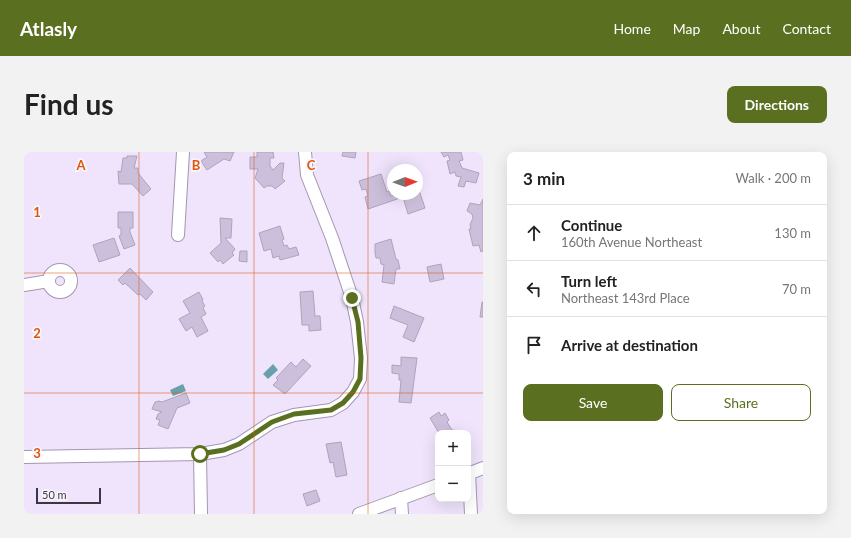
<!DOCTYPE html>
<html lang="en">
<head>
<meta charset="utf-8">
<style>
  :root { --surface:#fff; --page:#f2f2f2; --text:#222; --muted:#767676; --line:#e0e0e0; --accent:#5a7020 }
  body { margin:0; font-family:Lato,sans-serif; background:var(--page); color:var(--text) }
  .controls { position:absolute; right:12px; bottom:12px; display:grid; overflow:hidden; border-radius:8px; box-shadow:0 4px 16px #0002 }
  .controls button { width:36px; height:36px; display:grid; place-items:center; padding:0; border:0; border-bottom:1px solid var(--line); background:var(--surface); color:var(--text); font:20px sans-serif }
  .compass { position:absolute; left:363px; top:12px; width:36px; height:36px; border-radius:50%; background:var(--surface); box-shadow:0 4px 16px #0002; rotate:89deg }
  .scale { position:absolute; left:12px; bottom:10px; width:65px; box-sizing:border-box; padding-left:4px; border:2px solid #3c3742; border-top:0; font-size:11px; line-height:14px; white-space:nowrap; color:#3c3742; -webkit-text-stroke:3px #f8f5fb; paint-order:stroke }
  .stop { position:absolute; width:12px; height:12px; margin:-9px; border:3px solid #5a7020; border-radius:50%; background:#fff }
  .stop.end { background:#5a7020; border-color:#fff; box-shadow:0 1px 4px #0008 }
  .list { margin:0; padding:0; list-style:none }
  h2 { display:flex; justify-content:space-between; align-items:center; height:52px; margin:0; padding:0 16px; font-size:17px }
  h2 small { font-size:13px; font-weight:400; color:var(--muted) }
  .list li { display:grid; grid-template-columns:26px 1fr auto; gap:12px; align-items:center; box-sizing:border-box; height:56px; padding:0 16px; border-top:1px solid var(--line) }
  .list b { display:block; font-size:15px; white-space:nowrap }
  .list p { margin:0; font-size:13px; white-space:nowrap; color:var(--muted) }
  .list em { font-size:13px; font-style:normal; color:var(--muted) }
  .actions { display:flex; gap:8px; padding:12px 16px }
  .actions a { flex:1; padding:9px 0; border:1px solid var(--accent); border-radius:8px; text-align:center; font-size:14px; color:var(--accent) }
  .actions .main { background:var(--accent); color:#fff }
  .icon { flex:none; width:22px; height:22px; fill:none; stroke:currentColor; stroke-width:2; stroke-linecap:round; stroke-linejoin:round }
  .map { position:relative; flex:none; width:459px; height:362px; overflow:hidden; border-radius:8px }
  header { display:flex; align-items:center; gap:24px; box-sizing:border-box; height:56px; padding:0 20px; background:var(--accent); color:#fff }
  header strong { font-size:19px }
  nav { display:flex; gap:22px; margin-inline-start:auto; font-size:14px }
  .intro { display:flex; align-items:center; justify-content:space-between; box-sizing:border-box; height:96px; padding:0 24px }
  h1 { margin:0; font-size:28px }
  .button { padding:10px 18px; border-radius:8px; background:var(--accent); color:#fff; font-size:14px; font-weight:700 }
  main { display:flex; gap:24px; padding:0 24px }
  aside { flex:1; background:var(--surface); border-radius:8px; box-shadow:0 4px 16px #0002 }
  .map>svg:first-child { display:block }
  .water { fill:#68a1ab }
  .building { fill:#ccbfdb; stroke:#afa2bd }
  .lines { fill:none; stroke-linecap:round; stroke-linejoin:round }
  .minor-casing { stroke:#a397b1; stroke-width:14 }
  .minor { stroke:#fff; stroke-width:12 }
  .route { stroke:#5a7020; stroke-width:5 }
  .grid { fill:none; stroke:#df570f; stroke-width:1; stroke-opacity:0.55 }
  .grid-label { font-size:13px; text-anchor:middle; font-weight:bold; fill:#df570f; stroke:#f8f5fb; stroke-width:3.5; stroke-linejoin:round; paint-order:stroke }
</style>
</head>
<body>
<header>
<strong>Atlasly</strong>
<nav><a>Home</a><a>Map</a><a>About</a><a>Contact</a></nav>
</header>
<div class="intro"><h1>Find us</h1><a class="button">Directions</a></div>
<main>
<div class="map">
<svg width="459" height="362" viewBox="0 0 459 362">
  <rect width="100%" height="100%" fill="#efe4fb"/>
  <!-- water -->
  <g class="water">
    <polygon points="249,212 254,218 244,227 239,222"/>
    <polygon points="159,232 162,239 149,244 146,238"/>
  </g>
  <!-- building -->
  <g class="building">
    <polygon points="180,0 210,0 206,9 200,7 183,18 177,9 183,5"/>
    <polygon points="233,0 249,0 250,6 246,6 246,14 249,18 256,11 260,11 258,26 261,29 251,37 248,34 243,34 240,36 231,26 234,17 226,17 226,5 233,5"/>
    <polygon points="319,0 332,0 331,6 318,4"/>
    <polygon points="417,0 437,0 439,8 435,9 438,16 455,21 452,31 442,29 440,35 434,34 437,25 432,24 431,20 426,22 423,9 426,8 424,3 420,5"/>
    <polygon points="103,4 113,4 110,16 114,16 114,21 127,37 119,44 108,32 95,32 94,19 97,20 99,6 103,6"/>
    <polygon points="357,22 363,40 365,39 367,44 374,42 393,42 394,35 401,56 384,62 379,45 344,57 341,45 344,44 342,37 338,38 335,29"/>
    <polygon points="459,47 459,99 457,100 455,93 449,94 445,77 447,77 446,73 449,66 448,62 443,59 446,51 456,53"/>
    <polygon points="94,60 109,60 109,76 106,76 106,80 111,93 100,97 95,84 97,83 97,76 94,76"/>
    <polygon points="196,66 208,67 207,86 201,86 211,97 208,101 210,103 199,112 196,108 194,110 186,101 197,91"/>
    <polygon points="256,74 260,87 258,88 260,94 263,93 265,97 272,95 275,103 256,108 255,104 249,106 247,97 240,99 235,81"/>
    <polygon points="90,86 96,103 75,110 69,93"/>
    <polygon points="367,87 372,107 374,108 376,117 372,117 370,132 358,130 360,113 357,112 356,106 352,106 351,101 351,92"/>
    <polygon points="216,99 223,99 223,110 215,109"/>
    <polygon points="417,112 420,127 406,130 403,115"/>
    <polygon points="106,116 129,140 122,148 116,142 114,143 101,131 99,133 94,128"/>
    <polygon points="289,139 291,164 296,164 297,178 285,179 285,173 278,173 276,140"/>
    <polygon points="175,140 179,148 178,149 181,154 179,156 182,162 177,165 184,179 173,185 168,175 162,179 155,167 166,161 159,149"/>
    <polygon points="458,150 459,150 459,165 456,165"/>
    <polygon points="370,154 400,166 390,190 379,185 384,173 366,166"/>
    <polygon points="377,205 393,206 387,251 375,250 377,228 375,228 375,222 368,221 368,213 377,214"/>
    <polygon points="279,207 287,214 261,242 249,233 254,228 252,226 267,210 272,215"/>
    <polygon points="162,241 166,251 153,256 144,277 134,273 136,268 132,267 134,262 138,260 128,257 131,250 135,249 138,250"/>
    <polygon points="415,260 417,264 421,261 425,268 423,270 428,278 436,279 436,281 415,281 406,266"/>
    <polygon points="317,290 323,323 312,325 309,310 306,311 302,292"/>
    <polygon points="292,338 296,349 283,354 279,342"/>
  </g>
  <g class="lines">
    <defs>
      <g id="minor">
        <polyline points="154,83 159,0"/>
        <circle cx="36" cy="129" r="11"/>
        <polyline points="0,133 25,129"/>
        <polyline points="176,302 177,362"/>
        <polyline points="0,305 176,302 200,298 215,292 248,270 270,263 307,258 319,251 329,240 336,227 337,206 333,170 328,146 308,86 283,23 281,0"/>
        <polyline points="445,321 447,362"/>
        <polyline points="444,322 459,316"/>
        <polyline points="377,346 378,362"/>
        <polyline points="335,362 414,333"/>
      </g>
    </defs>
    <!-- minor casing -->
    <use href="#minor" class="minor-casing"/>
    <!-- minor -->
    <use href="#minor" class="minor"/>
  </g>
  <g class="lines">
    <!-- route -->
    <polyline class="route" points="176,302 200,298 215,292 248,270 270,262 307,258 319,251 329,240 336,227 337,206 334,170 328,146"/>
  </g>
  <!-- grid -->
  <path class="grid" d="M 115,0 L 115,362M 230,0 L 230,362M 344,0 L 344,362M 0,121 L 459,121M 0,241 L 459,241"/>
  <g class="grid-label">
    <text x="57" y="18">A</text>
    <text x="172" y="18">B</text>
    <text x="287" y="18">C</text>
    <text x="13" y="65">1</text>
    <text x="13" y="186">2</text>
    <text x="13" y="306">3</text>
  </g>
</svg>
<div class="controls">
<button>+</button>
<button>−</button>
</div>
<svg class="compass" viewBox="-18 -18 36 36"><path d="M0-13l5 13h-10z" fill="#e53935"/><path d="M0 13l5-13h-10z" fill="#767676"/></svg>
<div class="scale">50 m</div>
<div class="stop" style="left:176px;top:302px"></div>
<div class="stop end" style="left:328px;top:146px"></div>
</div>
<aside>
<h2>3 min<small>Walk · 200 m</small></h2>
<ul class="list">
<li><svg class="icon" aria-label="ahead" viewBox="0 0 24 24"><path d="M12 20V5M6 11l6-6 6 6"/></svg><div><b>Continue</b><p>160th Avenue Northeast</p></div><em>130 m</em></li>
<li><svg class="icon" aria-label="left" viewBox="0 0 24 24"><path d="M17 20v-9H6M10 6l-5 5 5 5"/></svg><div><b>Turn left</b><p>Northeast 143rd Place</p></div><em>70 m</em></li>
<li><svg class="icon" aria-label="arrive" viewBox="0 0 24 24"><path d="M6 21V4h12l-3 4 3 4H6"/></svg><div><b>Arrive at destination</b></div></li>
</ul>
<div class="actions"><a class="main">Save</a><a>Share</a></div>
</aside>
</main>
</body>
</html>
